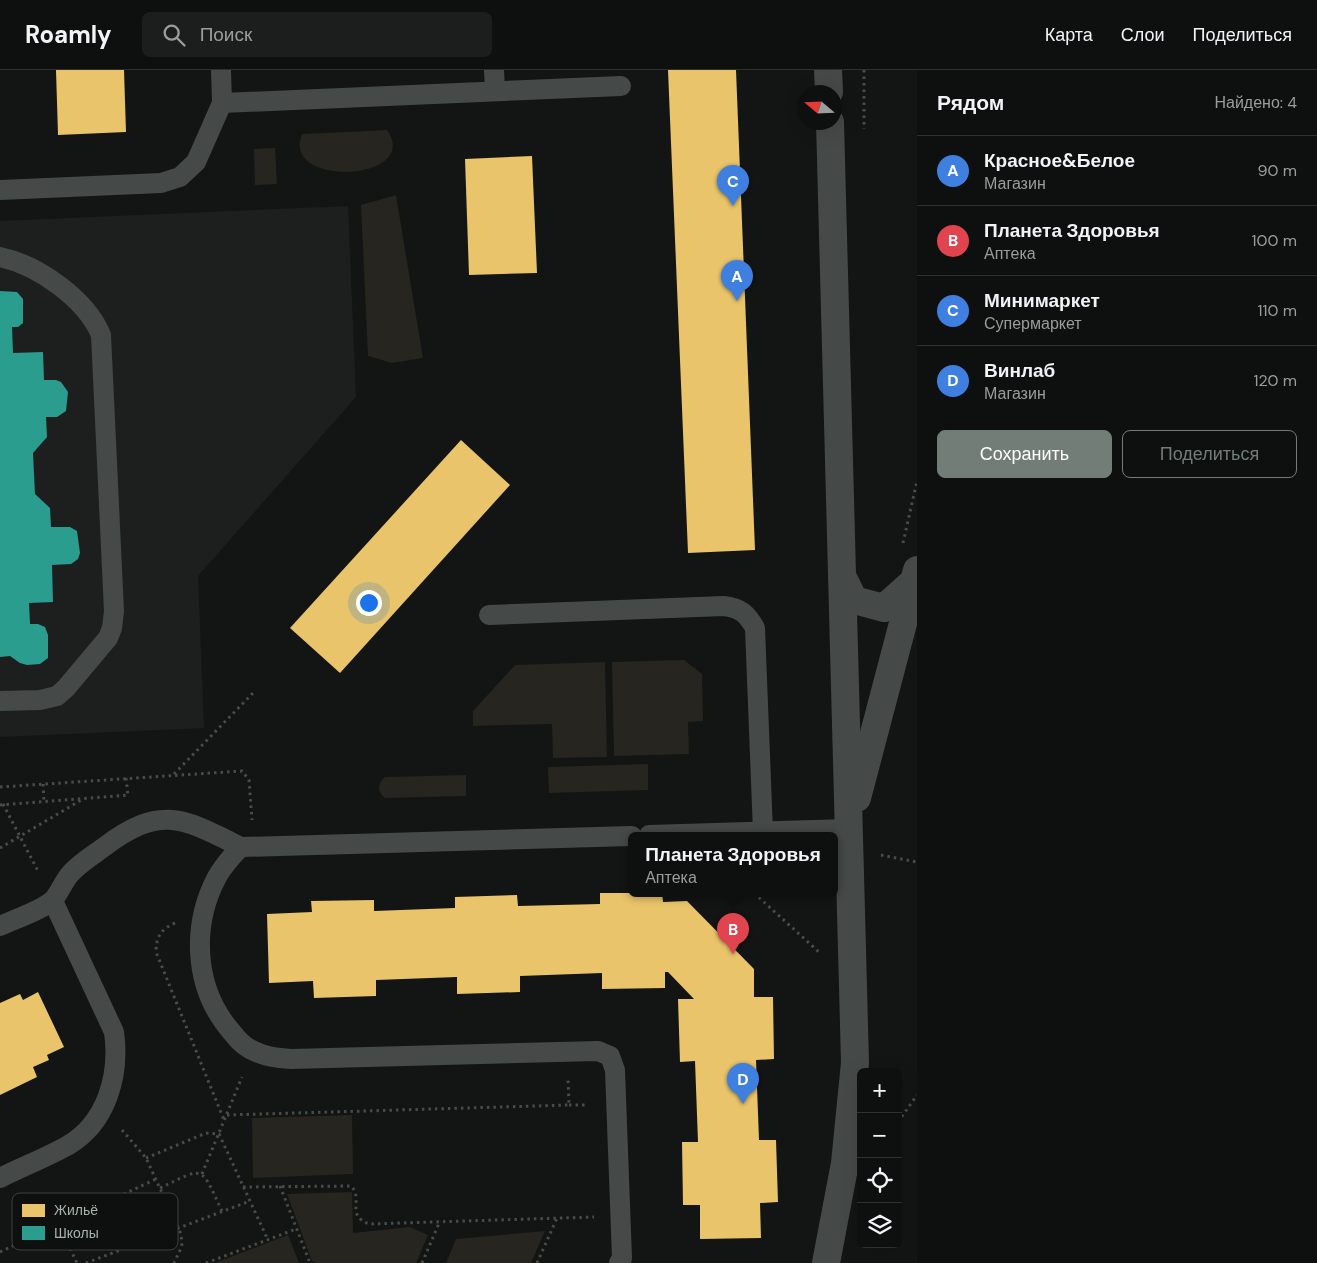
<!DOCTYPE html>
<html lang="ru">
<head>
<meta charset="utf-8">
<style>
  :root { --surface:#0e0f0f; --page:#1c1d1d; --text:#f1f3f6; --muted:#9b9c9e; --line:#2e2f2f; --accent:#717d76 }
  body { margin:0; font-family:"DM Sans",sans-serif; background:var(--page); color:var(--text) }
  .controls { position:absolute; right:15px; bottom:15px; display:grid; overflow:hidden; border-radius:8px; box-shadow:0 5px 20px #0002 }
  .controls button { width:45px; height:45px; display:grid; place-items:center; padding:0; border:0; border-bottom:1px solid var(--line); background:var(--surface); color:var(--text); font:25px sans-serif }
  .compass { position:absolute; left:797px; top:15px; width:45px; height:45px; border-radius:50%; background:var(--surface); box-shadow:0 5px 20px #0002; rotate:289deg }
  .you { position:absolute; left:368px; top:532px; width:18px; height:18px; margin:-12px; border:4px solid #fff; border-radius:50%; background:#1a73e8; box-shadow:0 0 0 8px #1a73e833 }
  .badge { display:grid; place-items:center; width:32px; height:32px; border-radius:50%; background:var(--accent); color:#fff; font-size:16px; font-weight:700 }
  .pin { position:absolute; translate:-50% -41px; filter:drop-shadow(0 1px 2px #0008) }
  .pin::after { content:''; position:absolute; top:26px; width:18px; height:15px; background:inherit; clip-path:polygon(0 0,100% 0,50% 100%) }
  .popup { position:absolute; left:628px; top:762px; width:210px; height:65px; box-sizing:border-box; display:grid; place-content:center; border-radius:8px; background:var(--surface); filter:drop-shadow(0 1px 4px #0005); font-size:16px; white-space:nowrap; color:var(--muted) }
  .popup b { font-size:19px; color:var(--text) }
  .popup::after { content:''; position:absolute; left:50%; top:100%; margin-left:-10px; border:10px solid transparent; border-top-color:var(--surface) }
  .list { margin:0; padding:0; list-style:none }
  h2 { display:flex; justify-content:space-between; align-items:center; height:65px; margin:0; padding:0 20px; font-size:21px }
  h2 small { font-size:16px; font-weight:400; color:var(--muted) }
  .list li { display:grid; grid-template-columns:32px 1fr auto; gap:15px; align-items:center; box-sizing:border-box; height:70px; padding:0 20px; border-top:1px solid var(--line) }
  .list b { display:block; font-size:19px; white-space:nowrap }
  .list p { margin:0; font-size:16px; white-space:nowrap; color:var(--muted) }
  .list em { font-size:16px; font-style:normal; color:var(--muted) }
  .actions { display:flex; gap:10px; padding:15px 20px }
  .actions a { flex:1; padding:11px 0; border:1px solid var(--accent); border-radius:8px; text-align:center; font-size:18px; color:var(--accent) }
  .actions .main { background:var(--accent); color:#fff }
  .icon { flex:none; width:28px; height:28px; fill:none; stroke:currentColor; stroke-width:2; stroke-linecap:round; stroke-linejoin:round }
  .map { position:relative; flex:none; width:917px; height:1193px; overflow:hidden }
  header { display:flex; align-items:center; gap:30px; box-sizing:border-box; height:70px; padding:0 25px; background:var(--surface); border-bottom:1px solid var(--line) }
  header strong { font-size:24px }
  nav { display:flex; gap:28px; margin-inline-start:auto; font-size:18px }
  .search { width:350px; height:45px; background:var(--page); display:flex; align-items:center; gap:12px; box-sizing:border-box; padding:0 18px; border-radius:8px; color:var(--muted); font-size:19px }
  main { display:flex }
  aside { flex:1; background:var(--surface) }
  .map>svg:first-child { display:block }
  .built { fill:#1d1f1f }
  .green { fill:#26251f }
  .homes { fill:#e9c46a }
  .schools { fill:#2a9d8f }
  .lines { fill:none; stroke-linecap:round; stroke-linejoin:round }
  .path { stroke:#464c49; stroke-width:3; stroke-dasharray:2.5 4; stroke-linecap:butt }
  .service { stroke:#454947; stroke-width:20 }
  .minor { stroke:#454947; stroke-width:28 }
  .key { fill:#0e0f0f; stroke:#3b413e; stroke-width:1 }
  .key-label { font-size:14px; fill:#a4b5aa }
</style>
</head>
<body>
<header>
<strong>Roamly</strong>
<div class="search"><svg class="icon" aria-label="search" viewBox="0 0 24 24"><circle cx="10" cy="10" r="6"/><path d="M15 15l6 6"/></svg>Поиск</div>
<nav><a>Карта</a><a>Слои</a><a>Поделиться</a></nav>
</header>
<main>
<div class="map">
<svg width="917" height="1193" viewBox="0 0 917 1193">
  <rect width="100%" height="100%" fill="#131414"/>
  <!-- built -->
  <polygon class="built" points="348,136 356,327 198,506 204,658 0,667 0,151"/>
  <!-- green -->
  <g class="green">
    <path d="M 387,60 C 423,111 280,119 302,64 Z"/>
    <polygon points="275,78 277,114 255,115 254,79"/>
    <polygon points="396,125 423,288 392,293 368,286 361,135"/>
    <polygon points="684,590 702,604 703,651 688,652 689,684 614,686 612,592"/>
    <polygon points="605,592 607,687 553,688 552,654 473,656 473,641 515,595"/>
    <polygon points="648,694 648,720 549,723 548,697"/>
    <path d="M 466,705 L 466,726 L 385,728 C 377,721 377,714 385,707 Z"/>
    <polygon points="352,1045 353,1104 253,1108 252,1048"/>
    <polygon points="352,1122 353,1163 410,1157 428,1165 416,1193 317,1193 312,1191 287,1124"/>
    <polygon points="545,1161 531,1193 446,1193 456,1169"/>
    <polygon points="288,1165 299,1193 215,1193"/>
  </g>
  <!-- homes -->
  <g class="homes">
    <polygon points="56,0 124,0 126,62 58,65"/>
    <polygon points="668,0 736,0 755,480 688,483"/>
    <polygon points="532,86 537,203 469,205 465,89"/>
    <polygon points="461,370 510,415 340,603 290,558"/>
    <polygon points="600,823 662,823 663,832 687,831 754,899 754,927 773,927 774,989 756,990 759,1070 776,1070 778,1132 760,1133 761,1168 700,1169 700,1135 683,1135 682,1072 698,1072 695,991 680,992 678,929 694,929 668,902 665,902 665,918 602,919 602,903 520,906 520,922 457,924 457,907 376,910 376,926 314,928 313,911 269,913 267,844 312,842 311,831 374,830 374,841 455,838 455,827 517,825 518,836 600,834"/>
    <polygon points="38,922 64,977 47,985 49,990 33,997 37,1007 0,1025 0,933 20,924 23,930"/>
  </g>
  <!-- schools -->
  <polygon class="schools" points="0,221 17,222 23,229 23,253 18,257 12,257 13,283 43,282 44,310 56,310 61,312 68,322 66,341 57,347 46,347 47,367 33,383 35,424 50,438 51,457 70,457 77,461 80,483 78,489 71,494 52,495 53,532 29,533 30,554 38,554 45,557 48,565 48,588 40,594 27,595 20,593 10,586 0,587"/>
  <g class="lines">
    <!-- path -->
    <g class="path">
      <polyline points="864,0 864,59"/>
      <polyline points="903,473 917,411"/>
      <polyline points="174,704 253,623"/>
      <polyline points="126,708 128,726"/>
      <polyline points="43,714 44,731"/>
      <polyline points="0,717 242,701 249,710 252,750"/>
      <polyline points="3,734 38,801"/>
      <polyline points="0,735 128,725"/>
      <polyline points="0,778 83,729"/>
      <polyline points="881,785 917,792"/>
      <polyline points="754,823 820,883"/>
      <path d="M 175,853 C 161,859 156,867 156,882 L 224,1050"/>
      <polyline points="569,1035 588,1035"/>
      <polyline points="227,1045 569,1035 568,1010"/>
      <polyline points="898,1052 917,1025"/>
      <polyline points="122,1060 146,1088 181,1164 182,1176 174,1193"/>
      <polyline points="146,1088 206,1063 219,1064 268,1170"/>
      <polyline points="202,1104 242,1007"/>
      <polyline points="280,1116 310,1193"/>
      <path d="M 243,1117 L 351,1116 C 364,1129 345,1145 369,1154 L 594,1147"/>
      <path d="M 160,1118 C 206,1096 200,1095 222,1141"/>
      <polyline points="59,1155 77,1193"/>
      <polyline points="0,1182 156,1109"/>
      <polyline points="86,1193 250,1131"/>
      <polyline points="206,1193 296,1159"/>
      <polyline points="422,1193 440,1151"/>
      <polyline points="537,1193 557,1148"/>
    </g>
    <!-- service -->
    <g class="service">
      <polyline points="494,0 495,21"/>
      <polyline points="222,33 621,16"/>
      <polyline points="0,120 161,113 180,107 196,92 222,33 221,0"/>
      <path d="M 0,187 C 38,195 86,229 101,265 L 114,541 L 112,558 L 108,568 L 66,618 L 57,626 L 40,630 L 0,631"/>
      <path d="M 489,545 L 724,536 C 741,538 747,544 755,558 L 763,762"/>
      <polyline points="649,765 849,759"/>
      <path d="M 241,777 C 232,786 223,796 217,807 C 192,854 194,913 226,955 C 234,965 242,976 254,981 C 266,987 278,988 291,989 L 598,981 L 610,986 L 615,1000 L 622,1188 L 619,1193"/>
      <path d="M 0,856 C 15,849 40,841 52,831 C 58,826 64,810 71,803 C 80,793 93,785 104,777 C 161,734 183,748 241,777 L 632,766"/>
      <path d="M 0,1108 C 22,1097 45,1088 67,1076 C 107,1053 120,1005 114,962 L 53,831"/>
    </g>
    <!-- minor -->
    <g class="minor">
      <polyline points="828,0 829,22"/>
      <polyline points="842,506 854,530 884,538 912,513"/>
      <polyline points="857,728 917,500"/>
      <polyline points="826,1193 845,1093 855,993 830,52"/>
    </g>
  </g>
  <!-- legend -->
  <rect x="12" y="1123" width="166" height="57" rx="8" class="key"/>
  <rect x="22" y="1134" width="23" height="13" fill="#e9c46a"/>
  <rect x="22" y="1156" width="23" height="14" fill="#2a9d8f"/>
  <g class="key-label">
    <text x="54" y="1145">Жильё</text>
    <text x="54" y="1168">Школы</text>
  </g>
</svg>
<div class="controls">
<button>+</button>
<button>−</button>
<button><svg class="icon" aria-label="locate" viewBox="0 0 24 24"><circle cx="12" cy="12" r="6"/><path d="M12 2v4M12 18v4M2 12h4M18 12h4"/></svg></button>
<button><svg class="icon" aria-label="layers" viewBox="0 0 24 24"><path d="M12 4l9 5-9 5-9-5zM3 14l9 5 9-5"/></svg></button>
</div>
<svg class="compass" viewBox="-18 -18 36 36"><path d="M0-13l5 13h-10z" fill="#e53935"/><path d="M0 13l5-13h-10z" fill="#9b9c9e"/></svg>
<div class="you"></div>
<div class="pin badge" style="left:737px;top:231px;background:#3f7fe0">A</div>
<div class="pin badge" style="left:733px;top:884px;background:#e0444e">B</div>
<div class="popup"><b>Планета Здоровья</b>Аптека</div>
<div class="pin badge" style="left:733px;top:136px;background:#3f7fe0">C</div>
<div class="pin badge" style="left:743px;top:1034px;background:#3f7fe0">D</div>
</div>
<aside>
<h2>Рядом<small>Найдено: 4</small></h2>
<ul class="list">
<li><span class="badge" style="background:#3f7fe0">A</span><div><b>Красное&amp;Белое</b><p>Магазин</p></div><em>90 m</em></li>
<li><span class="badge" style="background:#e0444e">B</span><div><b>Планета Здоровья</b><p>Аптека</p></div><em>100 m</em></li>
<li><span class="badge" style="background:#3f7fe0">C</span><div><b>Минимаркет</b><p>Супермаркет</p></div><em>110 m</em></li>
<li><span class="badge" style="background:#3f7fe0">D</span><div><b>Винлаб</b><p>Магазин</p></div><em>120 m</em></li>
</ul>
<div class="actions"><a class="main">Сохранить</a><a>Поделиться</a></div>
</aside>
</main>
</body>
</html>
